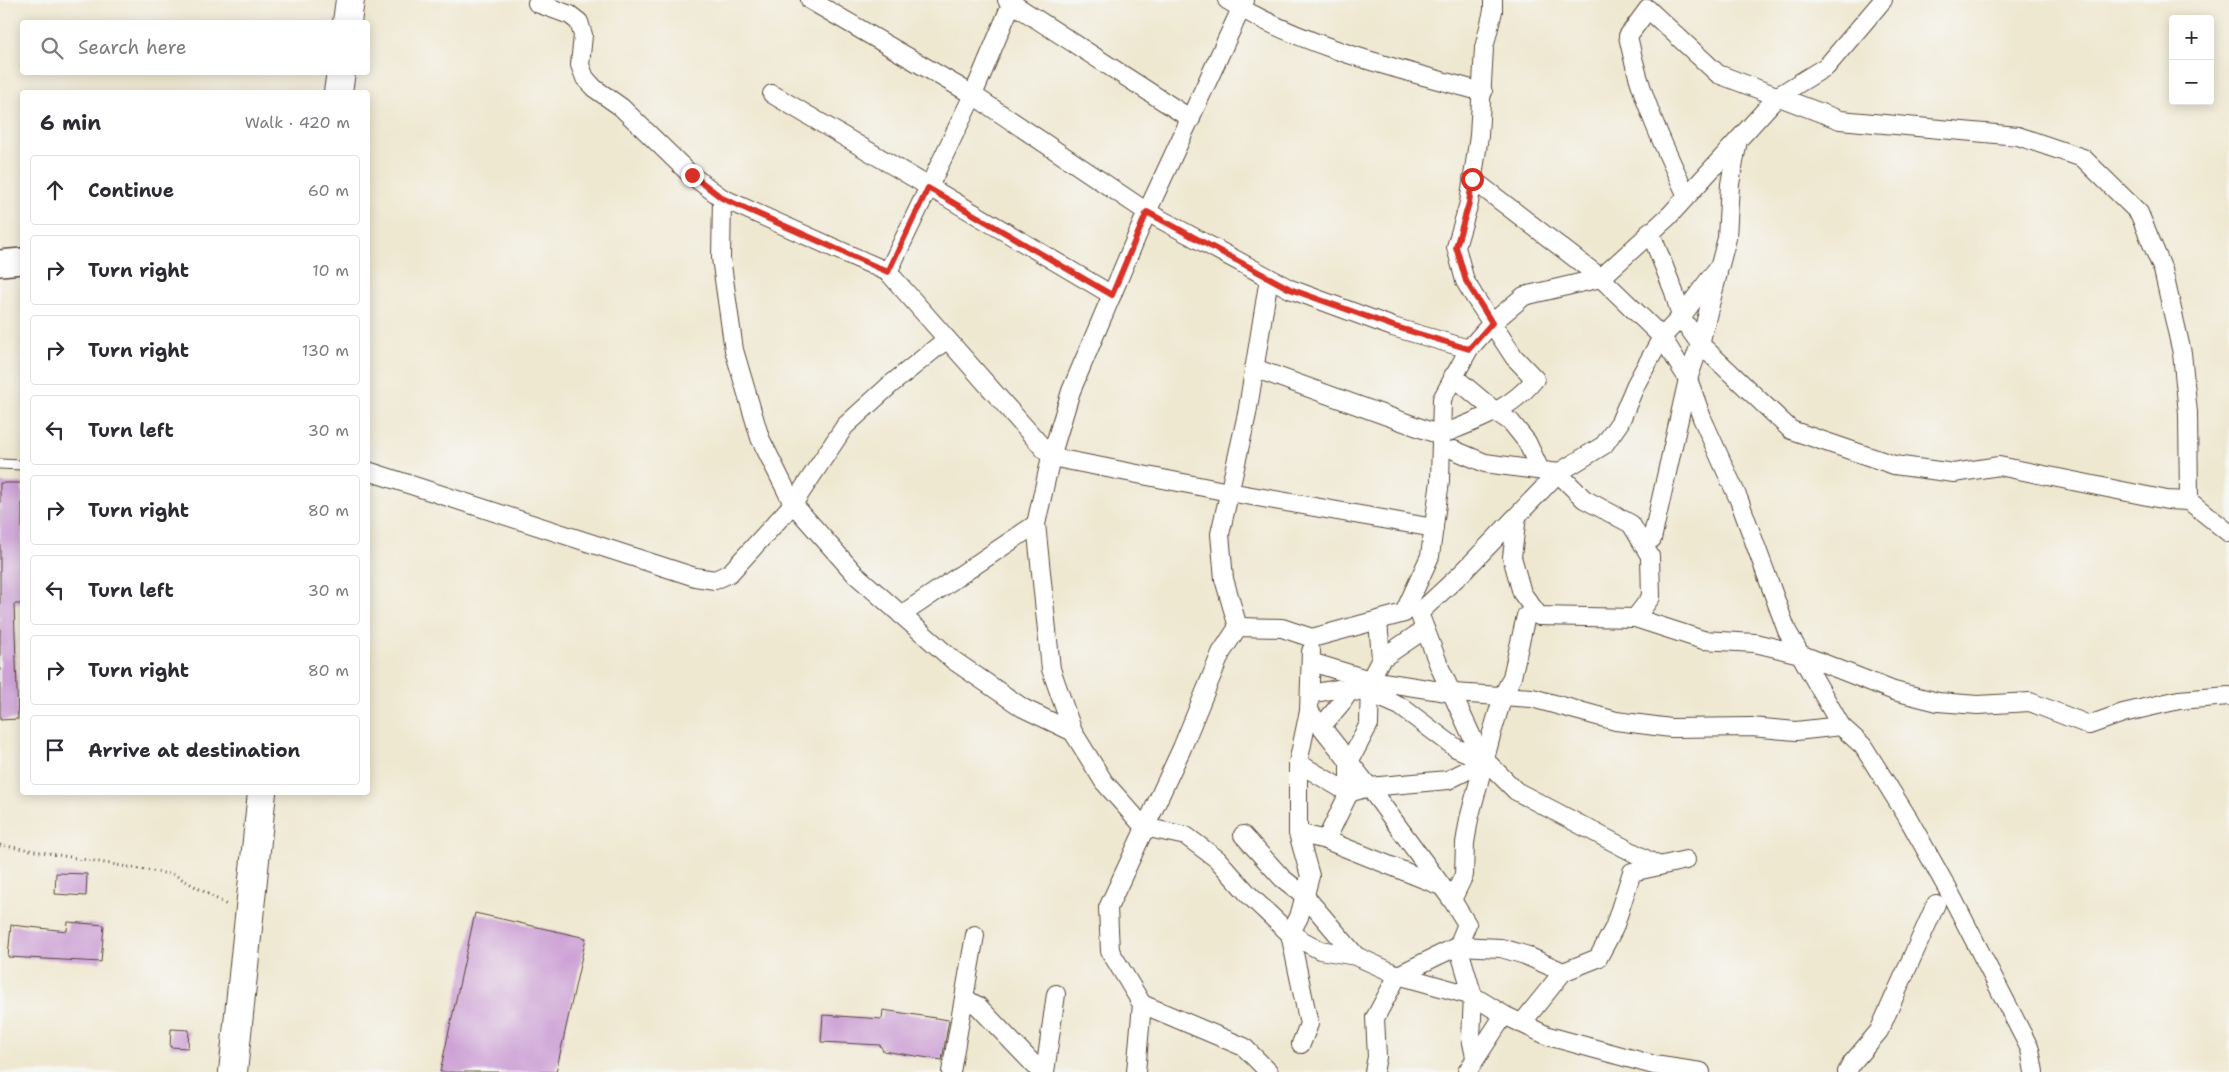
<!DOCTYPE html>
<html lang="en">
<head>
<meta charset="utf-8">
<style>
  :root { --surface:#fff; --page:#f7f7f7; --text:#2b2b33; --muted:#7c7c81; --line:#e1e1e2 }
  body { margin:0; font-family:"Shantell Sans",sans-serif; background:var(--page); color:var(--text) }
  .controls { position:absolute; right:15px; top:15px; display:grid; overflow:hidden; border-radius:5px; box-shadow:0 2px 12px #0003 }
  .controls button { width:45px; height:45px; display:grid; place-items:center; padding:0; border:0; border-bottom:1px solid var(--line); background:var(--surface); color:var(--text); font:25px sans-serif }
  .stop { position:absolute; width:15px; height:15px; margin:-11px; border:4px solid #d93025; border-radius:50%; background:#fff }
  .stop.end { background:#d93025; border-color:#fff; box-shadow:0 1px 5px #0008 }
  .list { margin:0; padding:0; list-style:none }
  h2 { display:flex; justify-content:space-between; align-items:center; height:65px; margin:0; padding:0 20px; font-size:21px }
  h2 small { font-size:16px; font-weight:400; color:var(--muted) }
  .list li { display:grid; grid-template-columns:32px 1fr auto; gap:15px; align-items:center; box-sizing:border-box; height:70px; margin:0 10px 10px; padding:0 10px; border:1px solid var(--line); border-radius:5px }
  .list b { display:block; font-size:19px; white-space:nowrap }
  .list em { font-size:16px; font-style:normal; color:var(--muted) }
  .icon { flex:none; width:28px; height:28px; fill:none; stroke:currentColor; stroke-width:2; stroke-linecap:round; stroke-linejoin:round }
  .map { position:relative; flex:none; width:2229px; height:1072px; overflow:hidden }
  .search { position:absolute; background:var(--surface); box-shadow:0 2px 12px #0003; left:20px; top:20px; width:350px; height:55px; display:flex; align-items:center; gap:12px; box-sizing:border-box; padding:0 18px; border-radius:5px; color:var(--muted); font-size:19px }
  .panel { position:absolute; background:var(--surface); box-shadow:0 2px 12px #0003; left:20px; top:90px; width:350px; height:705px; border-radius:5px }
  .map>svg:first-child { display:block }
  .building { fill:#cda2d6 }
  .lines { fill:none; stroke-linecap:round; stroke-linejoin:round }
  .lane-casing { stroke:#564639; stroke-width:11 }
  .street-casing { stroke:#564639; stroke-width:20 }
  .secondary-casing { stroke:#564639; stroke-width:28 }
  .highway-casing { stroke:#564639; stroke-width:30 }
  .path { stroke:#564639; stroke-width:3; stroke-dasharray:1 4; stroke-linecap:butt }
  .lane { stroke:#fff; stroke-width:9 }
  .street { stroke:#fff; stroke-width:18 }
  .secondary { stroke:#fff; stroke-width:25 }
  .highway { stroke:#fff; stroke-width:28 }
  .route { stroke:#d93025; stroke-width:6 }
</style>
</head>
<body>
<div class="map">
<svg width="2229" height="1072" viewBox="0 0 2229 1072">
  <rect width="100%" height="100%" fill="#f6f6f2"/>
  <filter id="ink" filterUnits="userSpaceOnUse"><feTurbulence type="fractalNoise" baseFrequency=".02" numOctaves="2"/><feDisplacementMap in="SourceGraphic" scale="10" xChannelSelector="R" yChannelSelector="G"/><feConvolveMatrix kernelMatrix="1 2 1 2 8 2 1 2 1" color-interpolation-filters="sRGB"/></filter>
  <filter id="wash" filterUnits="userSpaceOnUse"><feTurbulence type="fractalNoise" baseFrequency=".0096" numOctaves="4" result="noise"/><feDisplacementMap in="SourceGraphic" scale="20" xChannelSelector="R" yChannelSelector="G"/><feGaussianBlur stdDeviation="1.12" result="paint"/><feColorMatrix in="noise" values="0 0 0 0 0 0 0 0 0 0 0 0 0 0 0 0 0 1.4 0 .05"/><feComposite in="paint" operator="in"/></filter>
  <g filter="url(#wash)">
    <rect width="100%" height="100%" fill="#efe8d1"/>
    <g id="blocks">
      <!-- building -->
      <g class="building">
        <polygon points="0,483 22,483 22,604 14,604 18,719 0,720"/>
        <polygon points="56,873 87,874 86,896 55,894"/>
        <polygon points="475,913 586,938 556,1072 440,1072"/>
        <polygon points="68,922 104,925 101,962 8,957 11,925 67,931"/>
        <polygon points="883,1010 949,1020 942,1060 883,1051 880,1045 821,1042 823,1015 882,1019"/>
        <polygon points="171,1029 189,1030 188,1048 170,1047"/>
      </g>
    </g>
  </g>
  <g filter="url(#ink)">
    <use href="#blocks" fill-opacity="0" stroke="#564639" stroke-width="1"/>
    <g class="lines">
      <defs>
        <polyline id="lane" points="0,464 22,465"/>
        <g id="street">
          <polyline points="810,0 973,95 1147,212 1290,289 1393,327 1469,349"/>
          <polyline points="1007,0 1191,119"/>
          <path d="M 1227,0 C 1306,48 1395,68 1483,92"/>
          <polyline points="1245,0 1147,212 1071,391 1051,457 1036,524 1051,669 1073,732 1104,782 1144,827 1186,836 1217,859 1250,896 1290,934 1320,950 1356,956 1398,975 1473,996 1504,1015 1548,1036 1654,1065 1701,1072"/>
          <polyline points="537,3 570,15 579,22 583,35 580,65 585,78 594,88 621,107 691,175 722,198 888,272 973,95 1013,0"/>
          <polyline points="772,94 1112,295"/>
          <polyline points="1472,179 1601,278 1662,337 1688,379 1702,418 1739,500 1787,631 1841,726 1863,746 1908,818 1951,895 2030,1049 2034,1072"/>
          <path d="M 1687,196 C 1661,141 1640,96 1628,36 L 1648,9 L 1718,74 L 1840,120 L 2018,136 L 2083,158 L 2139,213 L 2163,270 L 2182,353 L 2188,413 L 2189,501 L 2229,533"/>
          <polyline points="722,198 721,258 734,350 760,438 793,504 856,575 953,660 1023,708 1073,732"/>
          <polyline points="1650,231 1674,292 1681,317 1700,344 1791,430 1894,465 1954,473 1999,466 2167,500 2189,501"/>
          <polyline points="888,272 1051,457 1229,492 1434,528"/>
          <path d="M 1254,368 L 1440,435 C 1475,421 1511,410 1535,379 L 1514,357 L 1474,296 L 1465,281 L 1456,247 L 1469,203 L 1479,136 L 1484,48 L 1493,11 L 1493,0"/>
          <polyline points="1453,376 1496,412 1511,422 1527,442 1540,470"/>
          <polyline points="1454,450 1485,463 1558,473 1584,499 1631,524 1650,556 1651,597 1635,618"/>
          <polyline points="368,471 695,577 715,580 730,573 793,504 845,426 890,385 947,339"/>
          <polyline points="1517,516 1512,557 1522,593 1539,616 1635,618 1703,640 1755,643 1800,654 1894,691 1938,702 1978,705 2030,702 2089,725 2123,713 2179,700 2229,696"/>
          <polyline points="1652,539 1688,379 1700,344 1718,273"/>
          <polyline points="901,615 1036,524"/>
          <polyline points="1238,627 1224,579 1220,534 1247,414 1269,278"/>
          <polyline points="1381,659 1425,629"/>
          <polyline points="1311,662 1370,680 1453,693 1532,698 1616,721 1671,728 1751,727 1796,731 1841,726"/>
          <polyline points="1310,694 1337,689 1370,693 1400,706 1456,748 1486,761"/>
          <polyline points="1309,711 1369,787 1452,900 1467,924 1458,946 1473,996 1471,1038 1475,1057"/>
          <polyline points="1322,726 1343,701 1350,690"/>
          <polyline points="1298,763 1349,793 1369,787 1448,780 1486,761"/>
          <polyline points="1298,833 1326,840 1441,886"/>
          <polyline points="1243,835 1282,878 1305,896 1356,956"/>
          <polyline points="1326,840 1349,793 1349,762 1369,724 1370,680 1381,659 1378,620"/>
          <polyline points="1659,866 1516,791 1481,756 1440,668 1419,613 1465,570 1558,473 1604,445 1620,422 1636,384 1662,337 1681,317 1720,265 1727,238 1730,184 1738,140"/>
          <polyline points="1452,900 1464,875 1465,843 1469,819 1491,736 1503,696 1512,677 1526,616"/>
          <polyline points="1563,972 1598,958 1614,928 1632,872 1686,860"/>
          <polyline points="964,998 978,1006 1041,1072"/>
          <polyline points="1142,1004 1244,1047 1269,1072"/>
          <polyline points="1301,1044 1309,1024 1290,934 1299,917 1310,876 1298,833 1298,763 1309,711 1311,651"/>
          <polyline points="951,1072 975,935"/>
          <polyline points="1045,1072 1056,994"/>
          <polyline points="1136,1072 1142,1004 1110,951 1108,908 1182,748 1221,653 1238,627 1282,628 1312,638 1404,613 1430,556 1440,481 1442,399 1469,349 1492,323 1524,296 1601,278 1669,216 1778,96 1827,66 1883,0"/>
          <polyline points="1374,1072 1377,1057 1375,1018 1398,975 1458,946 1501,948 1525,955 1563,972 1522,1023"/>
          <polyline points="1467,1072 1504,1015"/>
          <polyline points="1847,1072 1852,1063 1879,1031 1936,904"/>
        </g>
        <polyline id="secondary" points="0,263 22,261"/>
        <g id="highway">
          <polyline points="347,22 350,0"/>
          <polyline points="338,92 341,72"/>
          <polyline points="233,1072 262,792"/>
        </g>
      </defs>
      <!-- lane casing -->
      <use href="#lane" class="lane-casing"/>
      <!-- street casing -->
      <use href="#street" class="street-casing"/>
      <!-- secondary casing -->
      <use href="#secondary" class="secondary-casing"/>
      <!-- highway casing -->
      <use href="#highway" class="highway-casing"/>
      <!-- path -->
      <polyline class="path" points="0,845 175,875 229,906"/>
      <!-- lane -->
      <use href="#lane" class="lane"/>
      <!-- street -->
      <use href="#street" class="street"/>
      <!-- secondary -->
      <use href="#secondary" class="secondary"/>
      <!-- highway -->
      <use href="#highway" class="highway"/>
    </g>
  </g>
  <g class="lines" filter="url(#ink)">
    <!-- route -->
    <polyline class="route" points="692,175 722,198 888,272 928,188 1112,295 1147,212 1290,289 1393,326 1469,349 1492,323 1466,281 1456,247 1469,203 1472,179"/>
  </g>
</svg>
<div class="controls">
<button>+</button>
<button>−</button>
</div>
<div class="stop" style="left:1472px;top:179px"></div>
<div class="stop end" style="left:692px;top:175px"></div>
<div class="search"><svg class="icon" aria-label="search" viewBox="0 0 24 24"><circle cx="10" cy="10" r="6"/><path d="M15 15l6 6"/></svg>Search here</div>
<section class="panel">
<h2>6 min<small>Walk · 420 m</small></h2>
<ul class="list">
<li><svg class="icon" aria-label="ahead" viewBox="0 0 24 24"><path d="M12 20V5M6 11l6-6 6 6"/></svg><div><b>Continue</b></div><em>60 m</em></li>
<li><svg class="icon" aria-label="right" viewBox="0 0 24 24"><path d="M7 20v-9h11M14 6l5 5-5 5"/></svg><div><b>Turn right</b></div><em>10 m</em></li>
<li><svg class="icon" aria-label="right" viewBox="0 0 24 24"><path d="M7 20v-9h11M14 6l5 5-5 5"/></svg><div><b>Turn right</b></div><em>130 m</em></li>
<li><svg class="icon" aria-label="left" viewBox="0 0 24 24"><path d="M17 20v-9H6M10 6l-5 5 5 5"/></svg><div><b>Turn left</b></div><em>30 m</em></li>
<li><svg class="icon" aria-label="right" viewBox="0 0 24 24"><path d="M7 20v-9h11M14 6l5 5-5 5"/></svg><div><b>Turn right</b></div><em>80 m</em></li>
<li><svg class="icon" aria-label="left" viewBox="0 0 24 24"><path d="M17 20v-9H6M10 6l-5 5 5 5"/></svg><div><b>Turn left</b></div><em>30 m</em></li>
<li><svg class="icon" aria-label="right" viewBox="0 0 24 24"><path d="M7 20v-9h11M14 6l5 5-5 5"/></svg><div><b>Turn right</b></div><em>80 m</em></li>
<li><svg class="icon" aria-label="arrive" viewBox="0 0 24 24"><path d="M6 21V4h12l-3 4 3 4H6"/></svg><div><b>Arrive at destination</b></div></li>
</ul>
</section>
</div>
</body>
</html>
